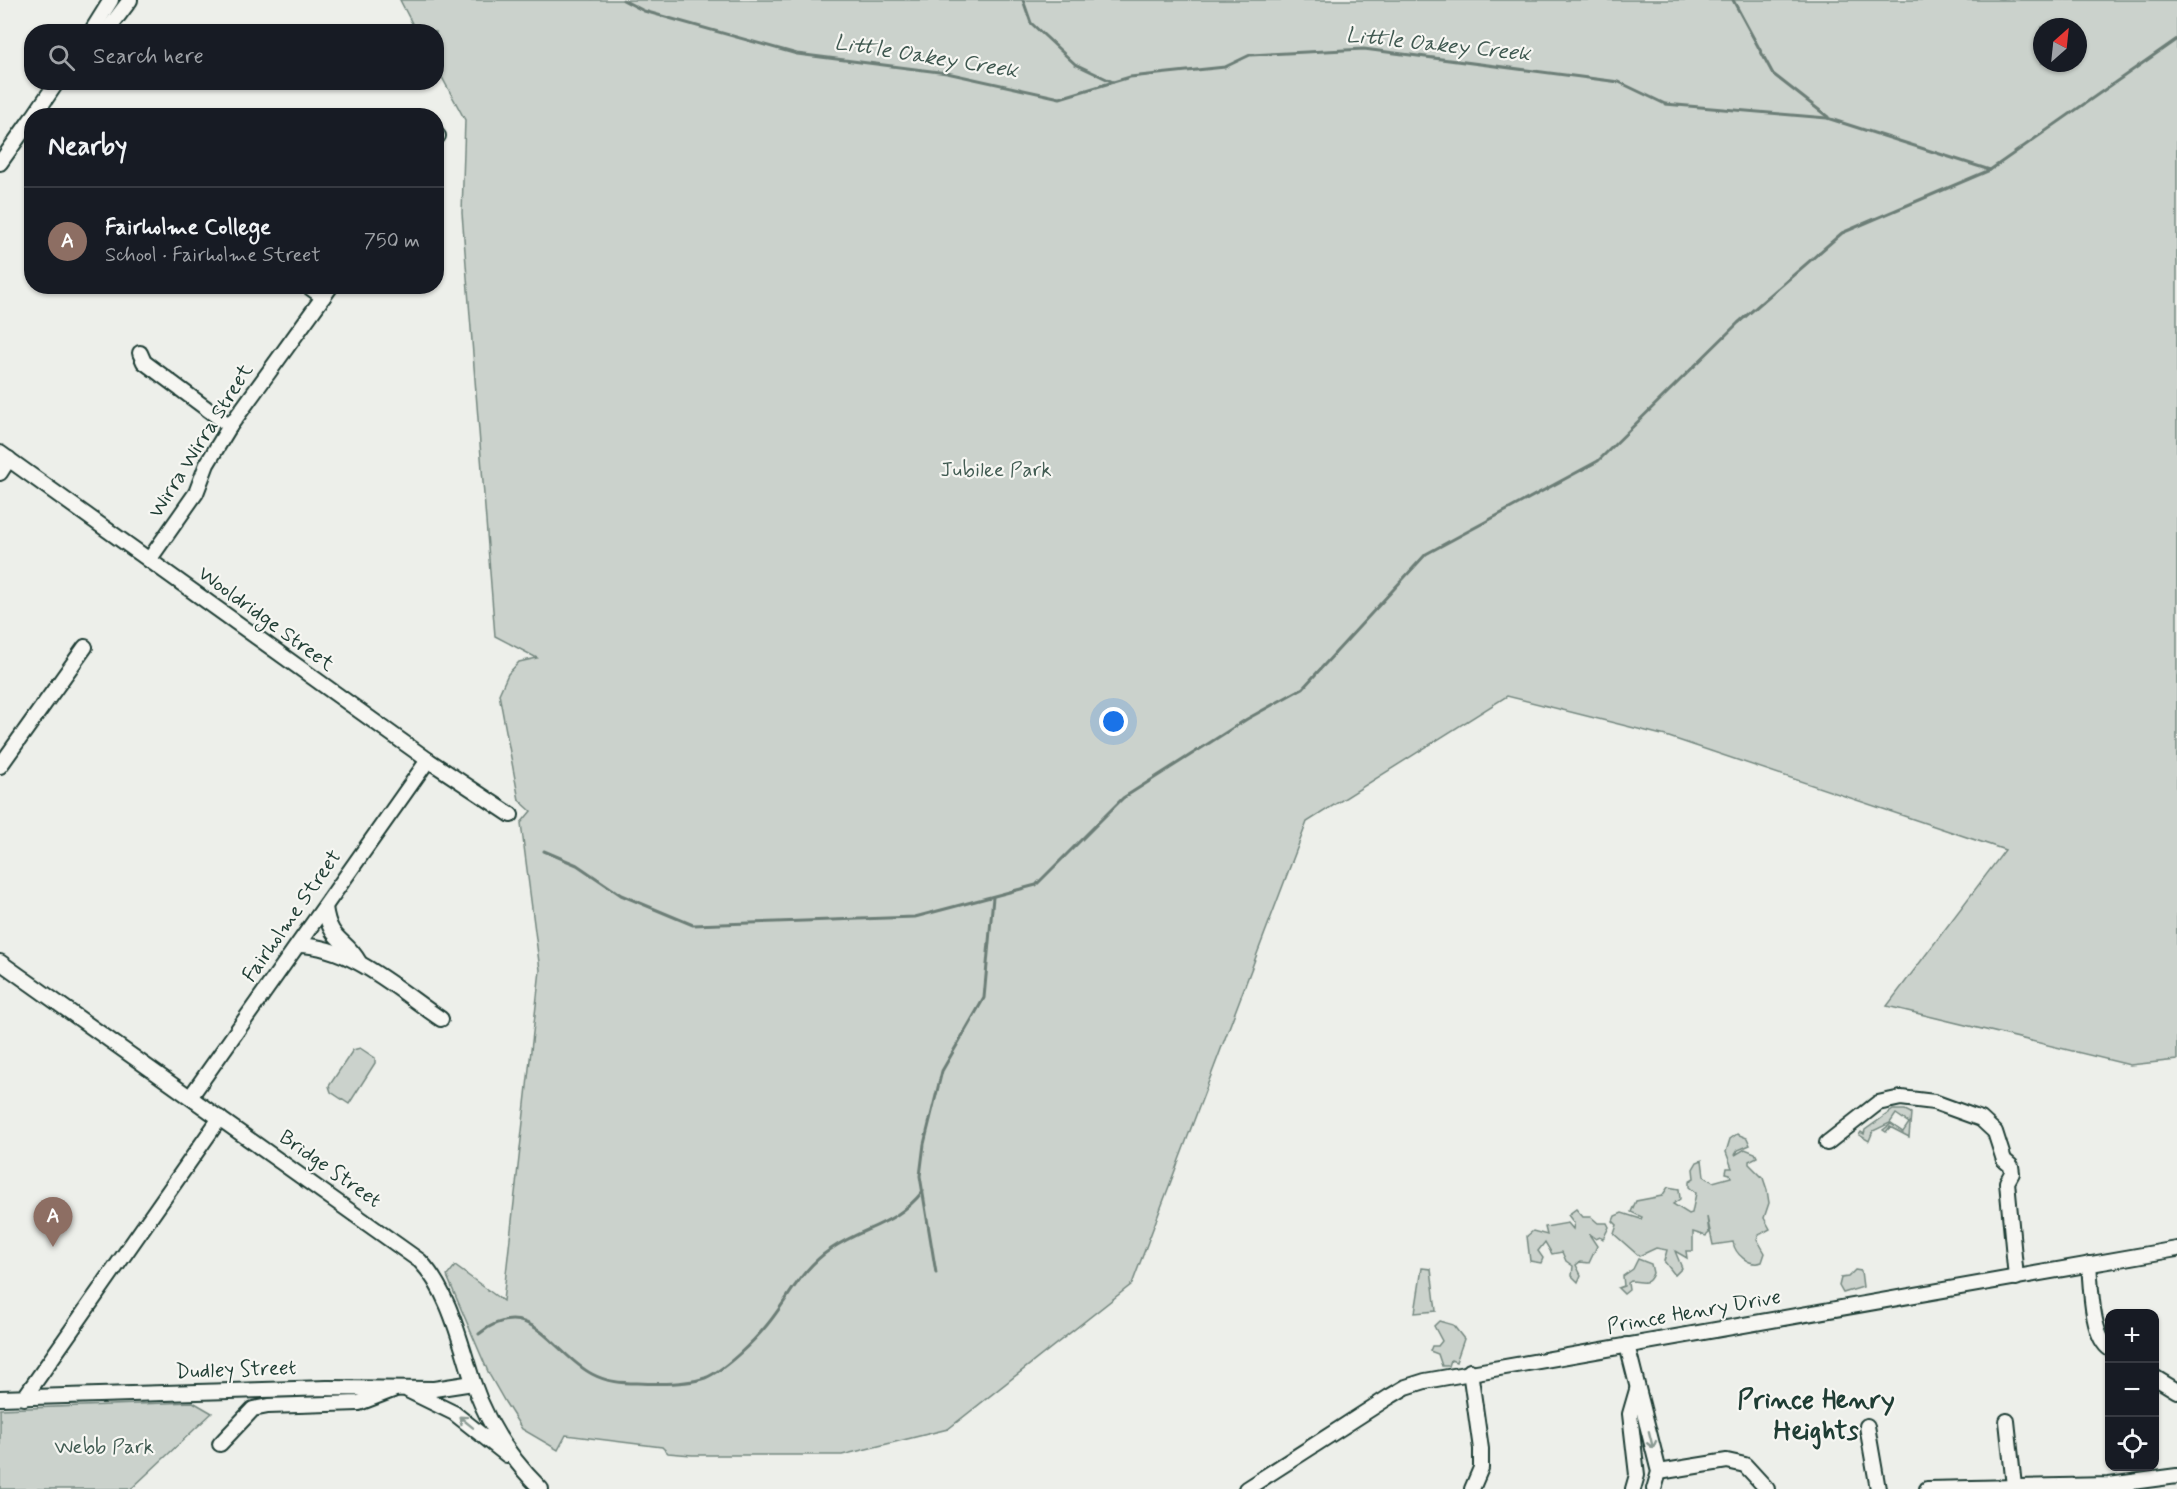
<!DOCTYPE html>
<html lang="en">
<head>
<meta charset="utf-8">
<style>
  :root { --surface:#171b24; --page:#242831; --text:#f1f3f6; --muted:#9ea1a6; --line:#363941; --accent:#ea580c }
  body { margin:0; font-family:Mynerve,sans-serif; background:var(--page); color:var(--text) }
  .controls { position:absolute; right:18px; bottom:18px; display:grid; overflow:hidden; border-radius:12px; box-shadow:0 2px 4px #0004 }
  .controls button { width:54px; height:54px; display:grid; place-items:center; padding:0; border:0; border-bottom:2px solid var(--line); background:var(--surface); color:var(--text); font:30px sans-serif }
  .compass { position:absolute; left:2033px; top:18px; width:54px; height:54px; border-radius:50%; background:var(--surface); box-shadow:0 2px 4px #0004; rotate:27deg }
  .you { position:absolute; left:1114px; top:722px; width:21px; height:21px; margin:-15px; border:4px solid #fff; border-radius:50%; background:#1a73e8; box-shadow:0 0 0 9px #1a73e833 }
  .badge { display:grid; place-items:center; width:39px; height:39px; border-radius:50%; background:var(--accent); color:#fff; font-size:20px; font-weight:700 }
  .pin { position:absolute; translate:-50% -50px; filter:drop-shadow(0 2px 3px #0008) }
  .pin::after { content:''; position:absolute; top:32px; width:21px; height:18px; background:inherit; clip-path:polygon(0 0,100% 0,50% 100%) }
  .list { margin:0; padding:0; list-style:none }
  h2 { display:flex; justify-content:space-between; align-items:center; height:78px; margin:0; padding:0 24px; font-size:26px }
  h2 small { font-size:20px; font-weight:400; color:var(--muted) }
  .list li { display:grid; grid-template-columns:39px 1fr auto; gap:18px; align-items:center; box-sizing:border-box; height:108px; padding:0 24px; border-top:2px solid var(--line) }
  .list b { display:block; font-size:22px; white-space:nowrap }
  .list p { margin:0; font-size:20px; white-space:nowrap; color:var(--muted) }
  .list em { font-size:20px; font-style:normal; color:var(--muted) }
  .icon { flex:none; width:33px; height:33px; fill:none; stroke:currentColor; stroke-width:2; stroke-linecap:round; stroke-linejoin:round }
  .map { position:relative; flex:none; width:2177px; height:1489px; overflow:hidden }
  .search { position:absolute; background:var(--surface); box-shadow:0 2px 4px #0004; left:24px; top:24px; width:420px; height:66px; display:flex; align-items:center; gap:15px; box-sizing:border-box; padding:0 21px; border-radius:24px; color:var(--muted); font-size:22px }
  .panel { position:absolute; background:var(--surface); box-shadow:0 2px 4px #0004; left:24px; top:108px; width:420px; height:186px; border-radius:24px }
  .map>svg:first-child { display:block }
  .green { fill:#cbd2cc; stroke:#758880; stroke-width:1.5; fill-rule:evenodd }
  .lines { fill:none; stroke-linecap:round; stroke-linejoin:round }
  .stream { stroke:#6c7e77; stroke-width:3 }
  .minor-casing { stroke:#1f3d34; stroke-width:18 }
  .minor { stroke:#f6f6f2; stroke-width:14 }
  .oneway { stroke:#8a9a93 }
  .labels { text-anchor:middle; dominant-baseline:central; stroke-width:4.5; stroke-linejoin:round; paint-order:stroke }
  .street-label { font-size:21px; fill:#1f3d34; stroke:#f6f6f2 }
  .park-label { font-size:21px; fill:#415b52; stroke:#f6f6f2 }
  .water-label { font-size:22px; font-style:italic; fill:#3f5850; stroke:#f6f6f2 }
  .district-label { font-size:27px; font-weight:bold; fill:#1f3d34; stroke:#f6f6f2 }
</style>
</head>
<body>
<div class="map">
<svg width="2177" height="1489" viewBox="0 0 2177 1489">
  <rect width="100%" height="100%" fill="#edefea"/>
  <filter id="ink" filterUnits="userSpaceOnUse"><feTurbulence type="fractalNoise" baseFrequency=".0167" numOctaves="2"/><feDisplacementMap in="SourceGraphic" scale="12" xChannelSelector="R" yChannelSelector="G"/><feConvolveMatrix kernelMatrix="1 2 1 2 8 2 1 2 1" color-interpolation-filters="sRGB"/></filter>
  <g filter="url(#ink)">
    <!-- green -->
    <g class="green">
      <path d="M 400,0 L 2177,0 L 2177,1060 L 2130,1065 L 1887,1006 L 2005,850 L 1666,736 L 1507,696 L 1307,822 L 1132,1284 L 948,1429 L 842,1455 L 692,1455 L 668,1453 L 662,1447 L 566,1435 L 558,1450 L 522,1429 L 505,1402 L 489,1374 L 447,1276 L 455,1266 L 503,1301 L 540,970 L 521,823 L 531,811 L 519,800 L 499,694 L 508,674 L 519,662 L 537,658 L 495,636 L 462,213 L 465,120 L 437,68 L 436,32 L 416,31 ZM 2042,27 L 2078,27 L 2078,63 L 2042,63 Z"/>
      <polygon points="360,1048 375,1058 375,1063 349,1104 331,1092 329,1086 353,1050"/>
      <polygon points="1893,1110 1905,1110 1911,1113 1909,1137 1890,1127 1886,1132 1883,1130 1891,1124 1903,1132 1909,1123 1896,1114 1890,1123 1873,1131 1869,1141 1859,1135 1861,1132 1864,1134 1865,1130"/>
      <path d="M 1737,1134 L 1747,1138 L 1750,1145 L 1738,1150 L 1735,1155 L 1745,1149 L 1755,1153 L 1757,1157 L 1749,1161 L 1749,1164 L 1763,1178 L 1767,1190 L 1769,1203 L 1764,1218 L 1770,1229 L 1759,1235 L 1757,1239 L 1765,1253 L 1762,1262 C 1749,1267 1735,1254 1733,1242 L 1713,1245 L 1707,1217 L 1709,1233 L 1706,1236 L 1693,1232 L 1693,1251 L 1686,1251 L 1687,1258 L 1675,1251 L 1682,1268 L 1675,1275 L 1664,1261 L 1667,1250 L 1656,1248 L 1639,1256 L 1614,1234 L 1617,1225 L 1613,1221 L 1615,1216 L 1622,1213 L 1641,1219 L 1642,1217 L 1631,1212 L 1636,1201 L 1662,1196 L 1668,1187 L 1679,1189 L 1680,1199 L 1673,1204 L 1689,1214 L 1692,1213 L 1696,1193 L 1689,1187 L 1689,1181 L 1694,1178 L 1693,1169 L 1697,1162 L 1702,1160 L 1704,1176 L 1713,1182 L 1731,1177 L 1730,1174 L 1726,1173 L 1727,1168 L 1732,1168 L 1726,1152 L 1730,1139 Z"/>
      <polygon points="1576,1209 1583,1217 1591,1217 1598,1223 1607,1223 1609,1227 1603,1239 1600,1237 1596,1239 1589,1234 1597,1246 1589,1263 1580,1262 1576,1265 1581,1275 1578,1282 1572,1276 1573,1266 1566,1261 1562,1252 1552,1254 1545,1242 1538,1251 1543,1258 1541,1263 1530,1261 1527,1236 1533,1231 1547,1235 1545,1227 1568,1223 1573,1229 1574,1223 1568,1215"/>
      <path d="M 1638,1259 L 1651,1264 L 1653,1273 C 1648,1287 1642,1281 1631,1281 L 1628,1283 L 1629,1290 L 1624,1294 L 1618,1288 L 1624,1286 L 1623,1276 L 1633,1269 Z"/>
      <polygon points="1422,1268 1431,1269 1436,1311 1415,1313"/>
      <polygon points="1855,1270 1861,1271 1863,1287 1843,1293 1839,1286 1841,1278 1848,1277"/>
      <polygon points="1439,1321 1453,1325 1464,1339 1456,1362 1451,1360 1449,1366 1442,1366 1438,1354 1430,1351 1432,1346 1438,1346 1442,1341 1434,1326"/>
      <polygon points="193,1402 212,1413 131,1489 0,1489 0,1409"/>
    </g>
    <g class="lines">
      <!-- stream -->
      <g class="stream">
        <polyline points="623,0 644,11 797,54 947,73 1060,98 1130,77 1225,67 1250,55 1364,49 1619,82 1665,104 1827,118 1990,170 2177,39"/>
        <polyline points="1023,0 1031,23 1075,64 1113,82"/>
        <polyline points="1733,0 1773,74 1828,117"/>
        <polyline points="544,851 577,865 621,895 693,925 915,917 1036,885 1123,798 1247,719 1303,688 1426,554 1598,461 1738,323 1842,233 1990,170"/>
        <polyline points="936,1273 920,1176 924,1144 942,1071 984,998 993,897"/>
        <path d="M 479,1334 C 530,1293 552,1353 592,1374 C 607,1382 621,1383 637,1383 C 657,1384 685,1385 705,1378 C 725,1370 754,1341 767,1325 C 789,1298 801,1269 831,1249 C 865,1226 895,1226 923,1191"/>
      </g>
      <defs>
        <g id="minor">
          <polyline points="91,32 111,0"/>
          <polyline points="106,32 130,0"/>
          <polyline points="34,116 57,82"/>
          <polyline points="436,138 438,136"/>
          <polyline points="0,163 32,118"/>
          <polyline points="308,286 323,297"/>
          <polyline points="140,353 144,362 230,426"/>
          <polyline points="0,453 428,760 511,815"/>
          <polyline points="0,473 9,459"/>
          <polyline points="149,560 196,493 207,464 230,426 331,286"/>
          <polyline points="0,766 85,647"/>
          <path d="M 325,907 C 330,943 345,937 359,962"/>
          <path d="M 298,945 C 352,946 398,990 441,1019"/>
          <path d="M 0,962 L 420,1261 C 449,1291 460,1342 473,1382 C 487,1424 510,1458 541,1489"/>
          <polyline points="191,1096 428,760"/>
          <polyline points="1827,1143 1878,1103 1901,1098 1934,1102 1981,1119 1995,1132 2004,1160 2011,1166 2012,1173 2007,1182 2016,1278"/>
          <path d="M 2089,1264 C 2091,1285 2091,1337 2110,1349"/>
          <polyline points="1627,1345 1659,1472 1654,1489"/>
          <polyline points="1470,1371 1481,1449 1481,1468 1472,1489"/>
          <polyline points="2154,1377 2177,1391"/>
          <polyline points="409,1391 454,1413 507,1455"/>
          <polyline points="0,1398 327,1388 434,1389 473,1383"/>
          <polyline points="24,1398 220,1118"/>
          <polyline points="2007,1421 2014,1486"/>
          <polyline points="1867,1426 1878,1489"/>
          <polyline points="220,1444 253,1409 268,1406 359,1403 393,1390"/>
          <polyline points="1659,1472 1727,1461 1745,1465 1767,1489"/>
          <polyline points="1246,1489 1389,1397 1406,1387 1425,1381 2177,1249"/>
          <polyline points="1633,1489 1637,1475 1630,1414 1637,1390"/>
          <polyline points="1927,1489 2109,1485 2177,1476"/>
        </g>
      </defs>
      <!-- minor casing -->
      <use href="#minor" class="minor-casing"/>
      <!-- minor -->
      <use href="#minor" class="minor"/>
    </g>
    <!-- one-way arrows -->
    <defs><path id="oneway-shaft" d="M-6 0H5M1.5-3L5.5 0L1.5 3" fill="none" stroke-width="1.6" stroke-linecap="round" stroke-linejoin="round" transform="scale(1.5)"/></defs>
    <g class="oneway">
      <use href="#oneway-shaft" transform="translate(466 1422) rotate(-141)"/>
      <use href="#oneway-shaft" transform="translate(1651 1440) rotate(76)"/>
    </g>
  </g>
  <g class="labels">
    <!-- street labels -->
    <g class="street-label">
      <text transform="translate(201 441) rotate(-58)">Wirra Wirra Street</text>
      <text transform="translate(266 619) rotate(36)">Wooldridge Street</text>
      <text transform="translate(292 916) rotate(-55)">Fairholme Street</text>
      <text transform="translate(330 1169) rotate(35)">Bridge Street</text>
      <text transform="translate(1694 1312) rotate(-10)">Prince Henry Drive</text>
      <text transform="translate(236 1370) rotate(-2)">Dudley Street</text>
    </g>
    <!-- park labels -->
    <g class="park-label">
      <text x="996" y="470">Jubilee Park</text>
      <text x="104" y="1447">Webb Park</text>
    </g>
    <!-- water labels -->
    <g class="water-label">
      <text transform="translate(1438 45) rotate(6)">Little Oakey Creek</text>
      <text transform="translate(926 57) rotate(9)">Little Oakey Creek</text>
    </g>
    <!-- district labels -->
    <g class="district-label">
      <text x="1816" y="1400">Prince Henry<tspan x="1816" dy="31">Heights</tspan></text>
    </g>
  </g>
</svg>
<div class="controls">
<button>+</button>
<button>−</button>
<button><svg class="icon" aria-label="locate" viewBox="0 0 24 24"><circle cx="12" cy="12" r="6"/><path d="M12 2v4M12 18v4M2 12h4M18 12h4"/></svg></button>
</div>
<svg class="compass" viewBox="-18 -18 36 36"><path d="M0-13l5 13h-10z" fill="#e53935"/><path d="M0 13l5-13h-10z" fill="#9ea1a6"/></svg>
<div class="you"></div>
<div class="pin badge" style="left:53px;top:1247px;background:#8d6e63">A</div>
<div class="search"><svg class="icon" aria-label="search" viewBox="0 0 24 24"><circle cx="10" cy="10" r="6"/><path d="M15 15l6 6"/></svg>Search here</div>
<section class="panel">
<h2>Nearby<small></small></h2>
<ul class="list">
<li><span class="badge" style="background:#8d6e63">A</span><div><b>Fairholme College</b><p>School · Fairholme Street</p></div><em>750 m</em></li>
</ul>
</section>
</div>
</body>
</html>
